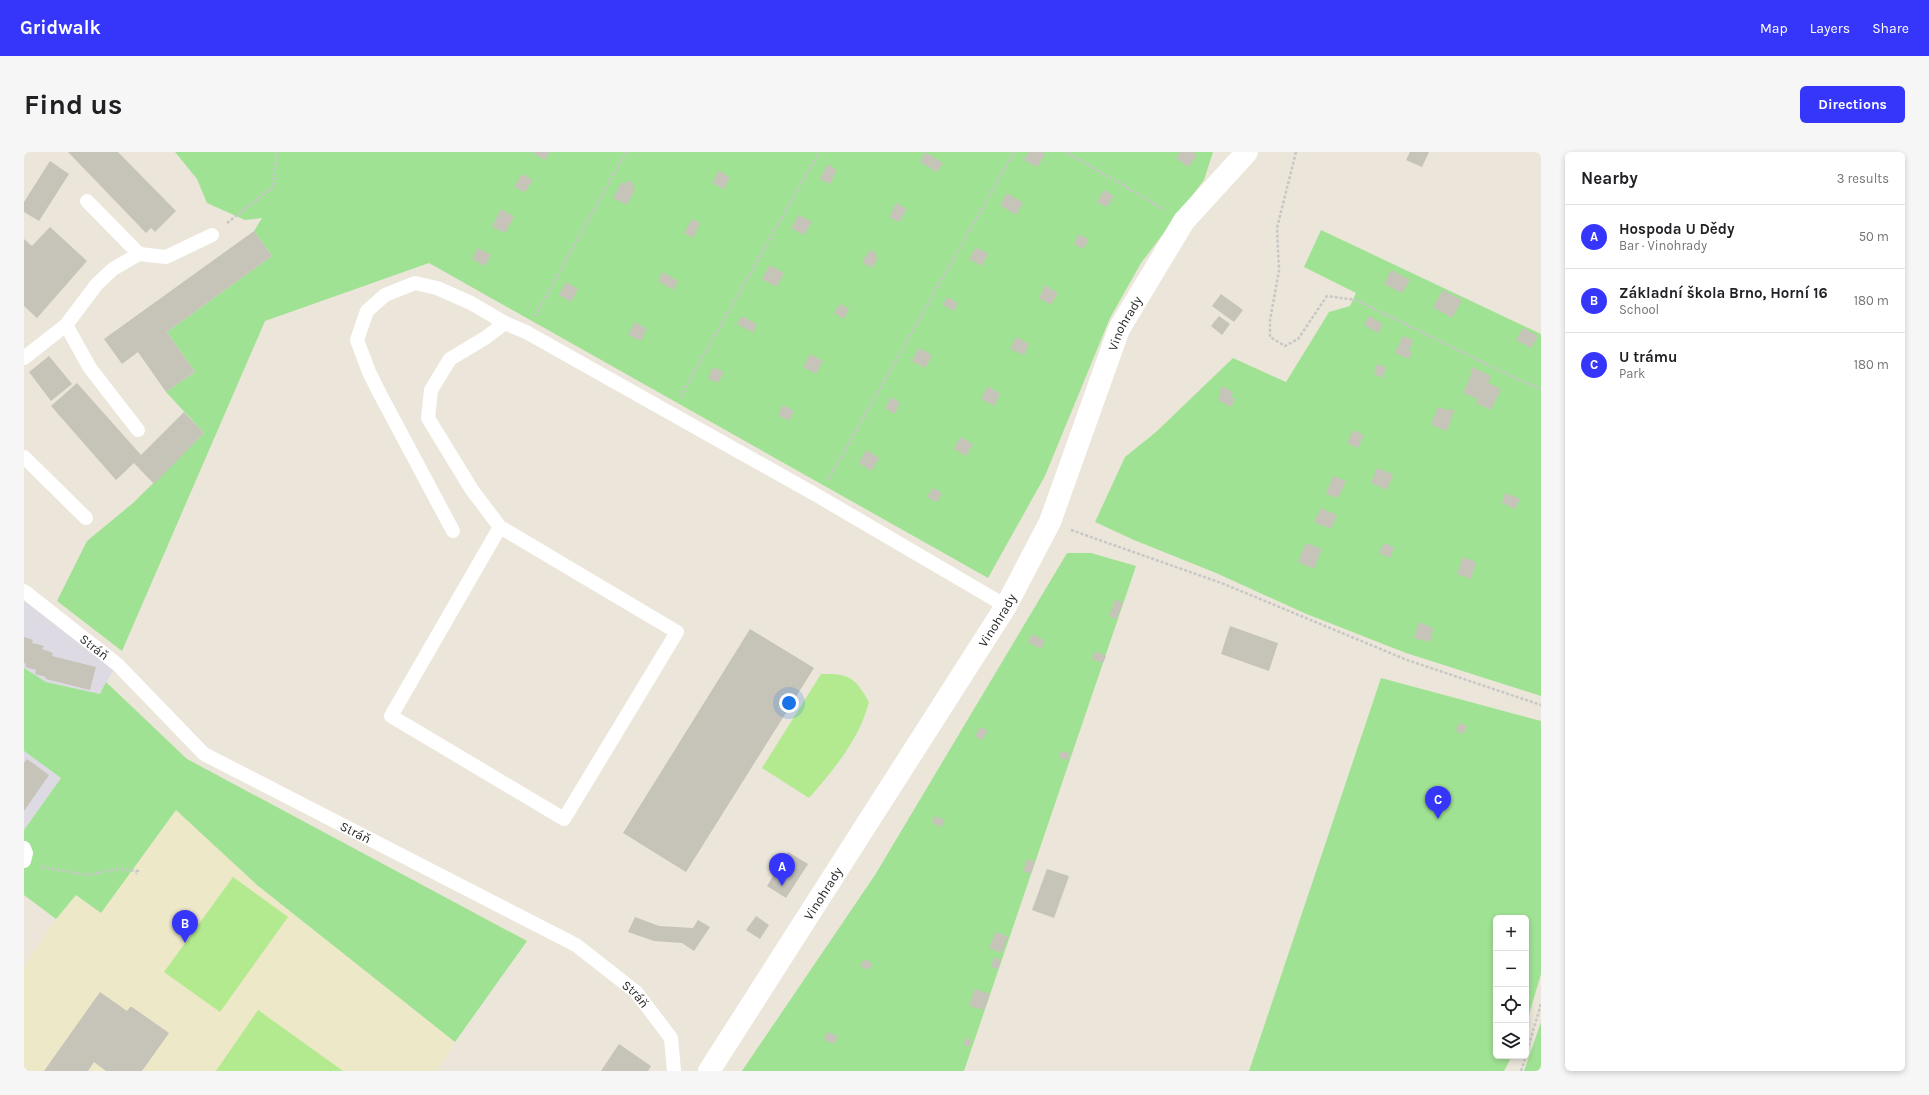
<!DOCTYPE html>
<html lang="en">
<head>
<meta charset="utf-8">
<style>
  :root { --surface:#fff; --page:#f6f6f6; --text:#202124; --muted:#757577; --line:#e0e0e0; --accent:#3636fb }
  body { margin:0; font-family:Karla,sans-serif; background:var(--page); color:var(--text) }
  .controls { position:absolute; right:12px; bottom:12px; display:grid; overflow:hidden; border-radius:6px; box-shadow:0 2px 6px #0003 }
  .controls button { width:36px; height:36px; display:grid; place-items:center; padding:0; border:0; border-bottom:1px solid var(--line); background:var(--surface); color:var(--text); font:20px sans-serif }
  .you { position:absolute; left:765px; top:551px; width:14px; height:14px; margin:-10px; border:3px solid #fff; border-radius:50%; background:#1a73e8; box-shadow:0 0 0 6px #1a73e833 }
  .badge { display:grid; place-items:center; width:26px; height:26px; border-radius:50%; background:var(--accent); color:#fff; font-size:13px; font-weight:700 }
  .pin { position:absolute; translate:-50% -33px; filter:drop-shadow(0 1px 2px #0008) }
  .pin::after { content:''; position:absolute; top:21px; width:14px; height:12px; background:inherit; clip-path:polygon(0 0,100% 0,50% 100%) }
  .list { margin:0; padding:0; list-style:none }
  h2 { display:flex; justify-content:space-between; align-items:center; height:52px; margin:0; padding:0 16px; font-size:17px }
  h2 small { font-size:13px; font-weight:400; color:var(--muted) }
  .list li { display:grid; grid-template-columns:26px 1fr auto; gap:12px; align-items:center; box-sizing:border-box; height:64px; padding:0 16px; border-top:1px solid var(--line) }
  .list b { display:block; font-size:15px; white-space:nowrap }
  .list p { margin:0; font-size:13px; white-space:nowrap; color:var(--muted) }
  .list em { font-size:13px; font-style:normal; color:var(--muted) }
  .icon { flex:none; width:22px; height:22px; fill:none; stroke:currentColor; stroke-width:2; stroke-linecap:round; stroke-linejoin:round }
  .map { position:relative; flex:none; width:1517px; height:919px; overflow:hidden; border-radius:6px }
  header { display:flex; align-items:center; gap:24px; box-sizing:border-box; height:56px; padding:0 20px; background:var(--accent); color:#fff }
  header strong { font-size:19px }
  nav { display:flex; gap:22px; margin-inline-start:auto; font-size:14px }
  .intro { display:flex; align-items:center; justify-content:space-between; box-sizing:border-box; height:96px; padding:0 24px }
  h1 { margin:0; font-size:28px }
  .button { padding:10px 18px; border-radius:6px; background:var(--accent); color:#fff; font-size:14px; font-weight:700 }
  main { display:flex; gap:24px; padding:0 24px }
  aside { flex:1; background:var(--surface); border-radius:6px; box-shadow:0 2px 6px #0003 }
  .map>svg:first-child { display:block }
  .industrial { fill:#dedae3 }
  .education { fill:#ede8c7 }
  .green { fill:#a0e294 }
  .pitch { fill:#b3ea8f }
  .building { fill:#c6c3b9 }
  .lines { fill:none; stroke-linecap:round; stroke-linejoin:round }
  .path { stroke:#c7c7c7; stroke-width:2.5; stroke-dasharray:3 2; stroke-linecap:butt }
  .service { stroke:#fff; stroke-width:14 }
  .minor { stroke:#fff; stroke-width:22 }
  .labels { text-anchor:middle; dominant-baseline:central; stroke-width:3.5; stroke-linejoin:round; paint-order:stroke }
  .street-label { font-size:13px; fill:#282828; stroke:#fff }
</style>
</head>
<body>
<header>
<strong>Gridwalk</strong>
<nav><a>Map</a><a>Layers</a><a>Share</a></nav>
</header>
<div class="intro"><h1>Find us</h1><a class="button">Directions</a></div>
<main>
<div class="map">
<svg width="1517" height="919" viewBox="0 0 1517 919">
  <rect width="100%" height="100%" fill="#ebe6d9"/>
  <!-- industrial -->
  <g class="industrial">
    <polygon points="0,449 90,517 76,542 22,530 0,516"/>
    <polygon points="0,599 37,626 0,678"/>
  </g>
  <!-- education -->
  <polygon class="education" points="152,658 233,733 431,890 413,919 0,919 0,815 32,767 52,743 77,761"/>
  <!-- green -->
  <g class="green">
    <polygon points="151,0 1189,0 1180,28 1117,111 1086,166 1021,324 964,426 405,111 241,169 98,499 33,449 63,389 109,351 180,281 142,240 171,220 143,180 248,104 230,79 238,66 221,68 183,51 173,27"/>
    <polygon points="1297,78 1517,182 1517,544 1382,501 1280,461 1192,421 1110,388 1071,370 1101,305 1132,280 1209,206 1262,230 1305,160 1326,154 1332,141 1280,115"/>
    <polygon points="1043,401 1067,401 1112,414 940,919 718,919 851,723"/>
    <polygon points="0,516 22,530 76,542 82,530 163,607 503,789 431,890 233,733 152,658 77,761 52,743 32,767 0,743 0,678 37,626 0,599"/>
    <polygon points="1357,526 1517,569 1517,822 1502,873 1502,766 1472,766 1472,904 1488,904 1480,919 1225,919"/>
    <polygon points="1517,870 1517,919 1500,919 1501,916"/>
  </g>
  <!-- pitch -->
  <g class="pitch">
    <path d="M 797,522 C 826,521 831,526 845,550 C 835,588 810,617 785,646 L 738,616 Z"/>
    <polygon points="209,725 264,765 196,860 140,820"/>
    <polygon points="234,858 319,919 192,919"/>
  </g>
  <!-- building -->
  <g class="building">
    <polygon points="44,0 94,0 152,59 131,80 127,76 122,81"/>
    <polygon points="511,0 526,0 521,8 510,2"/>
    <polygon points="901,0 919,11 913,20 896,10"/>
    <polygon points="1005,0 1017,0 1021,2 1013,15 1000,8"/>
    <polygon points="1156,0 1169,0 1173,3 1164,15 1152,6"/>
    <polygon points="1386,0 1405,0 1398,15 1382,8"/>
    <polygon points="26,9 45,22 15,69 0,60 0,50"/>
    <polygon points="803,12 813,18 806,32 796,27"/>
    <polygon points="695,18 706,26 700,37 688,31"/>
    <polygon points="498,22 509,28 501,40 490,35"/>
    <polygon points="603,28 610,32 608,35 611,37 603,53 589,46 598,30 601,32"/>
    <polygon points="1080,38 1090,44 1083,55 1073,50"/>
    <polygon points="983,41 999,51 992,63 976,53"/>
    <polygon points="872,51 883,57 875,70 865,65"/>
    <polygon points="477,57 490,65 481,81 468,75"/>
    <polygon points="775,63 788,70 780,83 767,76"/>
    <polygon points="668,67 676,71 669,86 660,81"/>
    <polygon points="26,75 63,109 13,166 0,154 0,87 8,94"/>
    <polygon points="230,79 248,104 143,180 171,220 142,240 114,200 98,212 80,187"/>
    <polygon points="1055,82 1065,88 1059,97 1050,92"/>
    <polygon points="952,95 964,102 958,114 945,107"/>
    <polygon points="454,96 467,103 461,114 448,107"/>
    <polygon points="846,98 852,101 851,104 854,106 848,116 838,110"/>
    <polygon points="746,113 760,121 753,135 738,127"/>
    <polygon points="1367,118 1386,128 1378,141 1360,132"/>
    <polygon points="639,120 654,129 649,138 634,129"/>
    <polygon points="542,130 554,137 547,150 535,143"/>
    <polygon points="1021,133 1034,141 1027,153 1015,146"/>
    <polygon points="1419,138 1438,148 1428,166 1409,155"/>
    <polygon points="1197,142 1219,158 1210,170 1188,154"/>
    <polygon points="923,145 934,151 930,159 919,153"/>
    <polygon points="816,152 825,157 820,167 810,161"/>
    <polygon points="717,164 733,172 729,181 713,172"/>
    <polygon points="1195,164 1206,172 1198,183 1187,174"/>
    <polygon points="1345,164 1359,172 1354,181 1340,173"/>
    <polygon points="611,170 623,177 617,189 604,183"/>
    <polygon points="1499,176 1514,184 1507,196 1492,188"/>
    <polygon points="1379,184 1389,188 1385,199 1388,200 1385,207 1371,201"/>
    <polygon points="992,185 1005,192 1000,203 986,197"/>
    <polygon points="895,196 908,203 901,216 888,209"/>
    <polygon points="786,202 799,209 792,222 779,215"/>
    <polygon points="25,204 48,232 27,249 5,220"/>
    <polygon points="1353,212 1362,215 1359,226 1350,222"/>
    <polygon points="689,215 700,220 693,231 684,226"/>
    <polygon points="1448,215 1467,224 1464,231 1477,237 1467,258 1452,251 1454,247 1439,241 1445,228 1444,225 1446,226 1448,221 1446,220"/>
    <polygon points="53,231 117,303 160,260 180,281 130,332 110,311 92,328 27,254"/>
    <polygon points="964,234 976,242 970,254 957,247"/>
    <polygon points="1198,234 1209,240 1207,245 1211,247 1207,255 1194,248 1197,241 1195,240"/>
    <polygon points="867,245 876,251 870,262 861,256"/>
    <polygon points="759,253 770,259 765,269 754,263"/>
    <polygon points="1414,255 1426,259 1427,256 1430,258 1423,279 1407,273"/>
    <polygon points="1329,278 1340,283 1334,296 1323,291"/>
    <polygon points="936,285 949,292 942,304 930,297"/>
    <polygon points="842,298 855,306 847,319 835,311"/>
    <polygon points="1353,316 1369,322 1363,338 1347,331"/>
    <polygon points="1309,324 1322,329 1314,346 1302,342"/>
    <polygon points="909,336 918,341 913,350 903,345"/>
    <polygon points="1481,341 1496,347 1491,357 1478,351"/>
    <polygon points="1297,356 1313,363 1307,377 1290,370"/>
    <polygon points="1282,391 1298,397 1290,417 1274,410"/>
    <polygon points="1360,391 1370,395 1366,406 1355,401"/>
    <polygon points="1439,405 1452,410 1447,427 1433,422"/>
    <polygon points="1091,448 1099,450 1093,467 1085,464"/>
    <polygon points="1395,470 1409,476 1406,490 1390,486"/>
    <polygon points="1206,474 1254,491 1245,519 1197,502"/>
    <polygon points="726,477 790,516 662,720 599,681"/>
    <polygon points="1008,482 1021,489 1017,497 1004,490"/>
    <polygon points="0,485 9,488 8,491 20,494 18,497 29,501 28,504 72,515 66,538 22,527 22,525 11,522 12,518 1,515 2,512 0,511"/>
    <polygon points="1071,499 1082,504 1079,511 1068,507"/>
    <polygon points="1435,571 1443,574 1440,582 1432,579"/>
    <polygon points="956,575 964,579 958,588 951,584"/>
    <polygon points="1037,599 1046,601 1044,608 1035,606"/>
    <polygon points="3,607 25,623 0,659 0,611"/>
    <polygon points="911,664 921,668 917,675 908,671"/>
    <polygon points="764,700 784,712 762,746 743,734"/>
    <polygon points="1003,707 1011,710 1007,722 999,719"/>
    <polygon points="1023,717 1045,724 1030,766 1008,758"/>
    <polygon points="732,764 745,773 736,787 722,778"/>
    <polygon points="611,765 635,774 669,776 674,768 686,775 670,799 658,791 630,789 604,780"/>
    <polygon points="972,780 984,785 978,801 965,796"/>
    <polygon points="970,805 977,808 974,817 967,815"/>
    <polygon points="840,807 849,812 845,818 836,814"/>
    <polygon points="951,837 966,842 960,858 945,854"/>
    <polygon points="76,840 103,859 106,855 108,855 145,881 118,919 82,919 70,910 64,919 20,919"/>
    <polygon points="803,880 814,884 810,892 800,888"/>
    <polygon points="942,886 948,888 945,895 939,893"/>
    <polygon points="595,892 627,914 624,919 577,919"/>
  </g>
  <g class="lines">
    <!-- path -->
    <g class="path">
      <polyline points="1042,0 1141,58"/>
      <polyline points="1272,0 1253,76 1255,119 1246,168 1246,185 1261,194 1274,187 1303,144 1332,148 1491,226 1517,237"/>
      <polyline points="203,71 249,35 253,0"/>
      <polyline points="511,164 602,0"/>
      <polyline points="656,245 795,0"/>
      <polyline points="804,328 990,0"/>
      <polyline points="1047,378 1200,432 1383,508 1517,553"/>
      <polyline points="18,715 63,723 94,717 114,719 112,722"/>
      <polyline points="1502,903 1517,852"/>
      <polyline points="1497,919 1502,904"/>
    </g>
    <!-- service -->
    <g class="service">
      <polyline points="63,49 115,102"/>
      <polyline points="42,173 66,216 114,278"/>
      <polyline points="0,206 42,173 73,132 89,117 115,102 142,105 188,83"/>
      <polyline points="0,305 62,366"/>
      <polyline points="476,375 367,564 540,667 653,480 476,375 448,338 404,266 407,238 426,207 461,186 481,171 502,180 794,344 982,454"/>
      <polyline points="429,379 356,242 345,220 333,188 343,159 361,143 391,131 413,136 447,151 481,171"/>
      <path id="s1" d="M 0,439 L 94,513 L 180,602 L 552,793 L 612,840 L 647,886 L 650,919"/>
      <polyline points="0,696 2,701 0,709"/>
    </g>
    <!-- minor -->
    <path class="minor" id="s2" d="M 685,919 L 982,454 L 1026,370 L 1095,177 L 1160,69 L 1223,0"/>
  </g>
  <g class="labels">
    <!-- street labels -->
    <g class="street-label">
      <text stroke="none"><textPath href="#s2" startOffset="859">Vinohrady</textPath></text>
      <text stroke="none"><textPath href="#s2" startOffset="535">Vinohrady</textPath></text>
      <text stroke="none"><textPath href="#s1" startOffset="90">Stráň</textPath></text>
      <text stroke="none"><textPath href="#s1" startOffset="414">Stráň</textPath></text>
      <text stroke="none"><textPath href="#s2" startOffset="211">Vinohrady</textPath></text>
      <text stroke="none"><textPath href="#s1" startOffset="739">Stráň</textPath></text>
    </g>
  </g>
</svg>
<div class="controls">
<button>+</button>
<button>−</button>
<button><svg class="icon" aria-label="locate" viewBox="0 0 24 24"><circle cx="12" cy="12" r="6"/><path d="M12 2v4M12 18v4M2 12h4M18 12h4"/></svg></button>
<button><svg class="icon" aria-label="layers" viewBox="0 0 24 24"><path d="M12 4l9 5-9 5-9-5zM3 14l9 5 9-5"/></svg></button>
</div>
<div class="you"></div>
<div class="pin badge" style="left:758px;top:734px">A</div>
<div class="pin badge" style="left:161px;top:791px">B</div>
<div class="pin badge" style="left:1414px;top:667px">C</div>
</div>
<aside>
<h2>Nearby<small>3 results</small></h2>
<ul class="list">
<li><span class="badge">A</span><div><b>Hospoda U Dědy</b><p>Bar · Vinohrady</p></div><em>50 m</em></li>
<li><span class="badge">B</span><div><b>Základní škola Brno, Horní 16</b><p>School</p></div><em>180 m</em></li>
<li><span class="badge">C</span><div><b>U trámu</b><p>Park</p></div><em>180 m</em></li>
</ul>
</aside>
</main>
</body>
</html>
